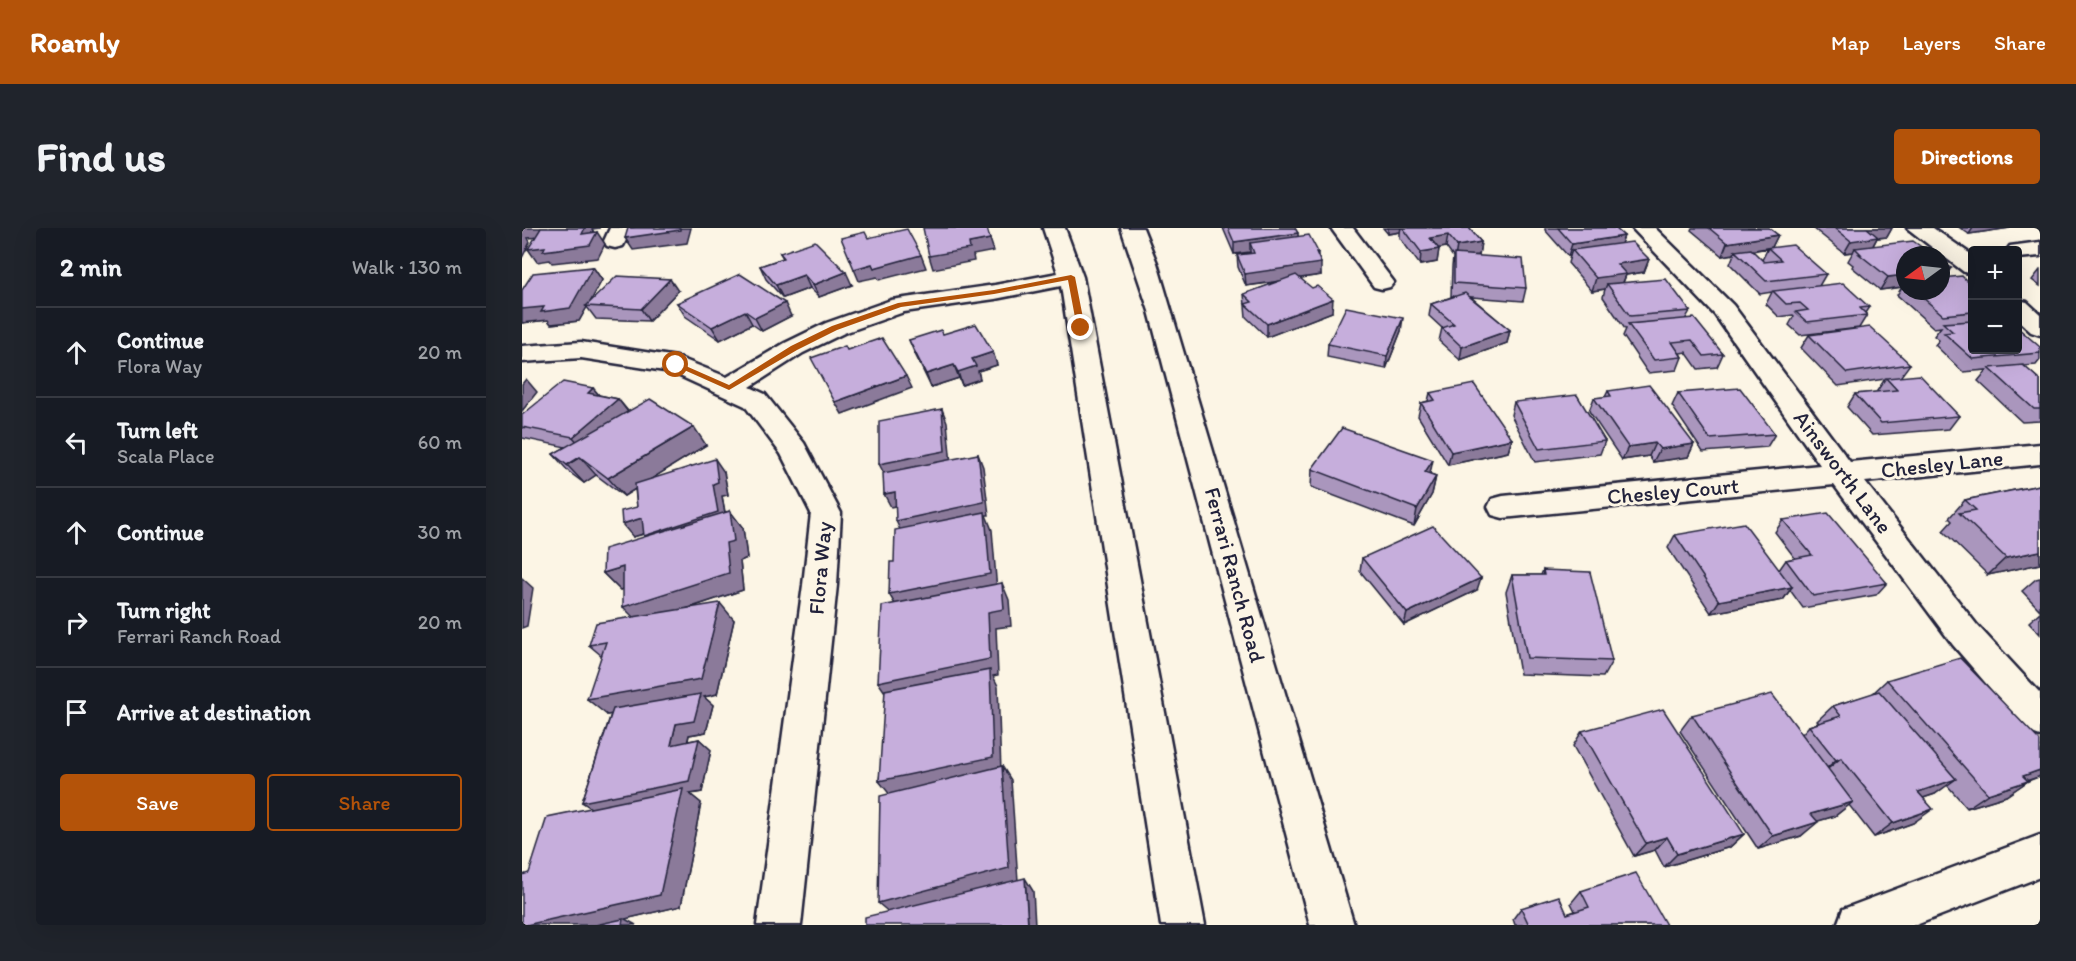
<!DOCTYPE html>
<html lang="en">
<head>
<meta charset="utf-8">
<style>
  :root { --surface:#171b24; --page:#20242c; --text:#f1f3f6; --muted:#9ea1a6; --line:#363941; --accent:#b45309 }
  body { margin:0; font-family:Itim,sans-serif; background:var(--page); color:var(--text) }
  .controls { position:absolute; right:18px; top:18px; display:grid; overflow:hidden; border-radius:6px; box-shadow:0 6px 24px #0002 }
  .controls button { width:54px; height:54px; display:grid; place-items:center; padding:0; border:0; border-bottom:2px solid var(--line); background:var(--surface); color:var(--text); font:30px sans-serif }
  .compass { position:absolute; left:1374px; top:18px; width:54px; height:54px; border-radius:50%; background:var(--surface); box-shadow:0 6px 24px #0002; rotate:255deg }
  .stop { position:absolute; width:18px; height:18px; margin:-14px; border:4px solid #b45309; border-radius:50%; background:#fff }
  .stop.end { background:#b45309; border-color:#fff; box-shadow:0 2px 6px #0008 }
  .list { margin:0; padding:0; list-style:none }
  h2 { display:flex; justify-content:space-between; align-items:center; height:78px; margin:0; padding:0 24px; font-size:26px }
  h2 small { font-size:20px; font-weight:400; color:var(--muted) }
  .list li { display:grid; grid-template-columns:39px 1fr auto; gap:18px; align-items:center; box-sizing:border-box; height:90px; padding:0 24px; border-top:2px solid var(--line) }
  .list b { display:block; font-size:22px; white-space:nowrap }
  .list p { margin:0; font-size:20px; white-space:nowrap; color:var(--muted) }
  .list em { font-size:20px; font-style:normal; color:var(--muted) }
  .actions { display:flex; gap:12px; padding:18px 24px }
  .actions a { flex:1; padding:14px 0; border:2px solid var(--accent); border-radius:6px; text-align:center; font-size:21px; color:var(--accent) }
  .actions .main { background:var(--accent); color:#fff }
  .icon { flex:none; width:33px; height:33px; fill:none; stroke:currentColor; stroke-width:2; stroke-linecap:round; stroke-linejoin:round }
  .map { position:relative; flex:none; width:1518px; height:697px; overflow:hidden; border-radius:6px }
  header { display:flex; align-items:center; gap:36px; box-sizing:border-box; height:84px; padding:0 30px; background:var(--accent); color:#fff }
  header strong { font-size:28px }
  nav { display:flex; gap:33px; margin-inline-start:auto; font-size:21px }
  .intro { display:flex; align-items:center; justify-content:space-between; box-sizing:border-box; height:144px; padding:0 36px }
  h1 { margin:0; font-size:42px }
  .button { padding:15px 27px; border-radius:6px; background:var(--accent); color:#fff; font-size:21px; font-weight:700 }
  main { display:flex; gap:36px; padding:0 36px }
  aside { flex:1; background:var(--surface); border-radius:6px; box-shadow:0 6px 24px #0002 }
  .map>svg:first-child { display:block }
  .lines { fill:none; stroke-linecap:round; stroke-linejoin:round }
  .minor-casing { stroke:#22223b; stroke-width:5 }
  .minor { fill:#fcf5e5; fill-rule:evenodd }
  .wall { fill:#aa96bd; stroke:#22223b; stroke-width:1.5; fill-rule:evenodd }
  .shaded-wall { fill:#8b7a9a; stroke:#22223b; stroke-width:1.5 }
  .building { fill:#c6aedc; stroke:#22223b; stroke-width:1.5 }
  .route { fill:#b45309 }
  .labels { text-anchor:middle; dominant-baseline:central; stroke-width:6; stroke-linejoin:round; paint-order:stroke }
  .street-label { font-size:22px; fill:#22223b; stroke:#fcf5e5 }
</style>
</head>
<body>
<header>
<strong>Roamly</strong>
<nav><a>Map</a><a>Layers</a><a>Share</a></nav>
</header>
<div class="intro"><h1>Find us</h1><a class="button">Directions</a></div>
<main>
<aside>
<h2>2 min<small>Walk · 130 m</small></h2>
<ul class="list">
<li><svg class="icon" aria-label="ahead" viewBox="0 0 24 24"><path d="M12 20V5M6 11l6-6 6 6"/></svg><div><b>Continue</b><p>Flora Way</p></div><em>20 m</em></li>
<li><svg class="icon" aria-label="left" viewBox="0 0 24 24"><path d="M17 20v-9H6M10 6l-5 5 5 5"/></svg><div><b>Turn left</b><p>Scala Place</p></div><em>60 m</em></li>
<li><svg class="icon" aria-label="ahead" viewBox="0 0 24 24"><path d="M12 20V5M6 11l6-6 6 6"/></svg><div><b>Continue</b></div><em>30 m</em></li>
<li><svg class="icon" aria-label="right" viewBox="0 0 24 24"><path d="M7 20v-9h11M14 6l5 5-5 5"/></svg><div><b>Turn right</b><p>Ferrari Ranch Road</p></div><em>20 m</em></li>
<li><svg class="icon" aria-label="arrive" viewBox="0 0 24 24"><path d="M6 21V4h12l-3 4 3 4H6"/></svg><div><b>Arrive at destination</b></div></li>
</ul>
<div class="actions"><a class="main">Save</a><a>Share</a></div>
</aside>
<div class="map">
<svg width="1518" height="697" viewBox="0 0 1518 697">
  <rect width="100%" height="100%" fill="#fcf5e5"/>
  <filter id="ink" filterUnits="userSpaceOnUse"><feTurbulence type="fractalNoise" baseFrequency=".0167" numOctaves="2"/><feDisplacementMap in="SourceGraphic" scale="12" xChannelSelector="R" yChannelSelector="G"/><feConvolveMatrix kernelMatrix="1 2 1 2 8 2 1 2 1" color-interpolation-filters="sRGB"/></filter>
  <g filter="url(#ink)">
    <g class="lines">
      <defs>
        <g id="minor">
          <polygon points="88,0 110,0 101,18 93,20 85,18 82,13"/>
          <polygon points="521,0 543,0 561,49 683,697 639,697 539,58 473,71 382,84 322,105 281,125 228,159 243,166 282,215 319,285 315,357 279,697 235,697 281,357 289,285 259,226 223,178 149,144 59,130 0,134 0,118 59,114 155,129 205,149 263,115 304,95 369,72 473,57 536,45"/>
          <polygon points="599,0 621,0 635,35 832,697 788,697 627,83"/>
          <polygon points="809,0 831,0 872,54 868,59 860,61 852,59"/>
          <polygon points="1110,0 1133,0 1211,77 1328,234 1518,216 1518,236 1343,254 1455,397 1518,465 1518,508 1505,503 1431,417 1312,257 981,290 970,287 966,279 970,271 981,268 1298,237 1193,87"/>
          <polygon points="1385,0 1411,0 1450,27 1450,46 1442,44"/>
          <polygon points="1518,14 1518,28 1496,30 1496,22 1485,22 1488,18"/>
          <polygon points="1496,72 1505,74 1518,86 1518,107 1509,104 1496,92"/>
          <polygon points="1518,607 1518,649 1394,697 1315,697 1321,681"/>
        </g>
      </defs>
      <!-- minor casing -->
      <use href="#minor" class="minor-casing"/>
      <!-- minor -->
      <use href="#minor" class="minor"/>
    </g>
    <!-- wall -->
    <g class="wall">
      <polygon points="701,0 773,0 776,8 796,29 799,47 778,50 810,84 745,109 724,89 722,66 756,54 724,58 716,39 715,27 728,25 728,24 712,26"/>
      <polygon points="861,0 947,0 959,14 957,27 950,28 1004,60 1001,73 949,69 988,102 985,115 938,132 917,113 920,100 907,88 909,76 932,68 929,68 930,39 931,29 924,19 917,20 915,34 898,37 878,10 878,4 866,6"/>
      <polygon points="1023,0 1093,0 1102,8 1099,15 1127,31 1122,44 1104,47 1101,55 1168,83 1164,90 1201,126 1195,139 1176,141 1164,124 1158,125 1160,129 1155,142 1126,145 1101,108 1104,101 1103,101 1081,69 1083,61 1070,63 1046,35 1048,28 1046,28 1023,2"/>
      <path d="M 1170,0 L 1247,0 L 1256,7 L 1250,19 L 1304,46 L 1297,58 L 1347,79 L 1343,85 L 1345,87 L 1337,100 L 1278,107 L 1267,97 L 1272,88 L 1271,87 L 1257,89 L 1244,76 L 1250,64 L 1238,66 L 1208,36 L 1212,26 L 1200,28 L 1169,2 ZM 1246,20 L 1240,32 L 1230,23 Z"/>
      <polygon points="1291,0 1370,0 1365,9 1355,10 1351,18 1383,27 1383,63 1419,63 1422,50 1450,58 1450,122 1518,119 1518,132 1514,137 1502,138 1518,152 1518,193 1500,194 1456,153 1465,142 1441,144 1413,117 1417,112 1412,108 1419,99 1412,100 1375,67 1380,59 1358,62 1330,39 1331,37 1326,33 1331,24 1322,25"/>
      <polygon points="1438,0 1488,0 1447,6"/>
      <polygon points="258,25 330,57 297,69 288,60 261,70 244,51 238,38 261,30"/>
      <polygon points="71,39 80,52 67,75 156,63 127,93 74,91 65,79 57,93 29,96 26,92 0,95 0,62"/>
      <polygon points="1518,42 1518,58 1510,52"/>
      <polygon points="155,75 269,88 240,103 230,96 198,112 163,88"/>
      <polygon points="879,103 864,141 805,129 806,116"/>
      <polygon points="421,106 471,124 475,137 456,143 458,151 440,157 437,150 409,159 392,124 387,112"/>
      <polygon points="1287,107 1388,136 1379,148 1437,188 1427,201 1350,207 1325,179 1333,166 1356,164 1355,163 1363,151 1316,158 1279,120"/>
      <polygon points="71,160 77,167 96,171 106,183 184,217 130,250 202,244 206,267 200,268 203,284 208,283 221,300 225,330 218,333 221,362 167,380 212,392 195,466 182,469 191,477 184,504 167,507 166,513 177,511 189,522 180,564 168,566 179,575 159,678 103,691 7,645 70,580 60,574 89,486 85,487 80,428 67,417 112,389 101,361 98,362 81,345 122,309 122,306 111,309 115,279 113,261 102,268 74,247 62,255 47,244 31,226 44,219 0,210 0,199"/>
      <polygon points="1086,163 1172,216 1166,229 1131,234 1127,228 1100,232 1067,183 1072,170 1083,169"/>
      <polygon points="908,165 990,211 986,224 926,237 896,188 899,175 906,173"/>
      <polygon points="1156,165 1253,206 1245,219 1181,224 1150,178"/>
      <polygon points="992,174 1083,213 1078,226 1013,234 989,187"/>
      <polygon points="790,241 908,246 914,248 910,266 892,298 789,259"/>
      <polygon points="1518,257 1518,336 1466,347 1421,303 1430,293 1427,290 1443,272"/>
      <polygon points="1261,292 1365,355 1354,367 1281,380 1268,362 1261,372 1189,385 1146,320 1153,307 1257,342 1264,332 1273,330 1253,304"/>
      <polygon points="840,330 955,362 882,397 838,343"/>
      <polygon points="1021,342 1090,433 1081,449 998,446 984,364 990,347 1019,347"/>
      <polygon points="1518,350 1518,382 1500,363 1514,351"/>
      <polygon points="1518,384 1518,406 1507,394"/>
      <polygon points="1365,452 1516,549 1506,553 1484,568 1445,580 1425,557 1413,566 1401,570 1391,595 1352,609 1327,577 1313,588 1295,593 1279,608 1236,621 1158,503 1170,487 1280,506 1287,498 1297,495 1295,493 1311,478 1350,466"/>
      <polygon points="1060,503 1222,606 1208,619 1142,639 1133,622 1112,628 1051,518"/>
      <polygon points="1059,663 1144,697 993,697 991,691 999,680 1045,686 1053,683 1049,675"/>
    </g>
    <!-- shaded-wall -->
    <g class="shaded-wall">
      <polygon points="0,0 25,0 20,9 6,10 8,14 0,30"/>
      <polygon points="28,0 78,0 70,1 73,6 75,4 83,16 76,30 30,35 28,32 15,34 6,21"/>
      <polygon points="158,0 169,0 165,15 111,22 103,10"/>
      <polygon points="866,0 879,0 878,4 866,6"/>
      <polygon points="1344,0 1370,0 1365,9 1355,10 1349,21 1333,20 1331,24 1322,25 1329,13"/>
      <polygon points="1451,0 1488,0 1447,6"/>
      <polygon points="776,5 776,18 728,15 728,24 712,26 712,14"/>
      <polygon points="926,7 924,19 907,22 908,10"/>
      <polygon points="1256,7 1250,19 1215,25 1213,23 1212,26 1200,28 1205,15"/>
      <polygon points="1102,8 1097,21 1050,22 1048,28 1046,28 1050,16"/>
      <polygon points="468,11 472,23 451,27 452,33 411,41 407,28 447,15"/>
      <polygon points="959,14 957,27 933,30 935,18"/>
      <polygon points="917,21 915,34 898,37 899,24"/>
      <polygon points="796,24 796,35 799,35 799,47 724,58 723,46"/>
      <polygon points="399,27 404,40 357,52 355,49 337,53 332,41 350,36"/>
      <polygon points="1127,31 1122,44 1104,47 1099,59 1085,56 1083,61 1070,63 1074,50 1095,36"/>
      <polygon points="71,39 80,52 66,78 64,78 65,79 57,93 29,96 26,92 0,95 0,81"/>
      <polygon points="1429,40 1420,53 1419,53 1419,42"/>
      <polygon points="324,44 330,57 297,69 291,57"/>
      <polygon points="282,47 288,60 261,70 254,57"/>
      <polygon points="1383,47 1383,54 1380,59 1358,62 1366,49"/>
      <polygon points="148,51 156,63 127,93 119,81"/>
      <polygon points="811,71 810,84 745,109 745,96"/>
      <polygon points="263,75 269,88 240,103 233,90"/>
      <polygon points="223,83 230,96 198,112 190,99"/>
      <polygon points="881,90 879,103 864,141 865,128"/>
      <polygon points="988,102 985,115 938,132 940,119"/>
      <polygon points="471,124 475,137 456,143 458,151 440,157 436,144 450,131"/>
      <polygon points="432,137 437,150 409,159 404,146"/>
      <polygon points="384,148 390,160 320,186 313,174"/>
      <polygon points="4,151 15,164 0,183 0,156"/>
      <polygon points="71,160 82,173 66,165"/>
      <polygon points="96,171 106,184 62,222 51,209"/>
      <polygon points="420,181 425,194 429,236 364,249 357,236"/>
      <polygon points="172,199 184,217 102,268 86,250"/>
      <polygon points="990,211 986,224 926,237 929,224"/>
      <polygon points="1133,215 1127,228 1100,232 1106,219"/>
      <polygon points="1172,216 1166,229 1131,234 1138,221"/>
      <polygon points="456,226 461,239 467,287 464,287 470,302 475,363 377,383 367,366 380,306 374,293"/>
      <polygon points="58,229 74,247 62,255 45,237"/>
      <polygon points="193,231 202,244 206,267 200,268 205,297 133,321 122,308 191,256"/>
      <polygon points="911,232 907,250 903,244"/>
      <polygon points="914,248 910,266 892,298 895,281"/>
      <polygon points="373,264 379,277 369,279 362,266"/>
      <polygon points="208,283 221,300 225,330 218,333 221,362 118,396 101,379 204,315"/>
      <polygon points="120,290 131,303 111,309 100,296"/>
      <polygon points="1518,323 1518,336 1466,347 1484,330"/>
      <polygon points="101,339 117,356 98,362 81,345"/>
      <polygon points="0,350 11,360 5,398 0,400"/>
      <polygon points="959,350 955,362 882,397 885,385"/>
      <polygon points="480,355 487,372 489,398 474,400 476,447 471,448 476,458 479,544 369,568 357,553 367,470 356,454 466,384"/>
      <polygon points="1270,359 1261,372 1189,385 1197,373"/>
      <polygon points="198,375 212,392 195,466 182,469 191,477 184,504 167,507 162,527 149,517 154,496 178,470 85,487 65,471"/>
      <polygon points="177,511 189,522 180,564 168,566 179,575 159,678 103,691 114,697 4,697 75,584 60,574"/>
      <polygon points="1319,530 1302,544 1298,546 1314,532"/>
      <polygon points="480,538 489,552 496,653 369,686 356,675"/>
      <polygon points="1518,542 1518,548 1516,549 1478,562 1501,548"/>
      <polygon points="1434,551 1413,566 1377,578 1396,564"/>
      <polygon points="1506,553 1484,568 1445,580 1466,566"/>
      <polygon points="1331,574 1313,588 1273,600 1289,586"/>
      <polygon points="1411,581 1391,595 1352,609 1371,595"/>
      <polygon points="1296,594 1279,608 1236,621 1251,608"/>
      <polygon points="1222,606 1208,619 1142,639 1155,626"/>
      <polygon points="1145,609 1133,622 1112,628 1124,615"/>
      <polygon points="503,650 511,663 513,697 506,697"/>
    </g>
    <!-- building -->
    <g class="building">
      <polygon points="19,0 63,0 60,6 75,4 68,17 21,23 23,19 6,21"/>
      <polygon points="106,0 158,0 158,2 103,10"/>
      <polygon points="401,0 465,0 468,11 447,15 448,21 407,28"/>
      <polygon points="706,0 773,0 776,5 712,14"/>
      <polygon points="881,0 947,0 959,14 935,18 926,7 908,10 917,21 899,24"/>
      <polygon points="1036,0 1093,0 1102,8 1050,16"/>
      <polygon points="1187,0 1247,0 1256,7 1205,15"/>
      <polygon points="1313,0 1345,0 1356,9 1329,13"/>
      <polygon points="385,1 399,27 352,40 350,36 332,41 319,10 343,4 346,10"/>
      <polygon points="787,7 796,24 794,24 799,35 723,46 715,27 732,25 728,15"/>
      <polygon points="293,13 324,44 291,57 282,47 254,57 238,38 262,30 258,25"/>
      <polygon points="1391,13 1411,27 1383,27 1383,47 1366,49 1337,26 1339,26 1333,20"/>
      <polygon points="1110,14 1127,31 1095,36 1104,46 1074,50 1050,22"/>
      <polygon points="1271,17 1304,46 1244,53 1213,23 1229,21 1242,34 1259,32 1246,20"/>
      <polygon points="932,26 1001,31 1004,60 932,55"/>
      <polygon points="1419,33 1429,40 1419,42"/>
      <polygon points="71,39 48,80 19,84 22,79 0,81 0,62 11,45"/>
      <polygon points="218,46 263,75 233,90 223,83 190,99 155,75"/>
      <polygon points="774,47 790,60 795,58 811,71 745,96 723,76 730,74 722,66"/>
      <polygon points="95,48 148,51 119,81 64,78"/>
      <polygon points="1440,48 1450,58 1450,84 1421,87 1393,63 1419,63 1419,50"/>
      <polygon points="1144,51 1168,83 1108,88 1085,56"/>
      <polygon points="1321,55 1347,79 1338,80 1345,87 1285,94 1274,84 1286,82 1278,75 1264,76 1251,63"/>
      <polygon points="943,65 988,102 940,119 920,100 932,96 909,76"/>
      <polygon points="824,79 881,90 865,128 806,116"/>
      <polygon points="1172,90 1201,126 1182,128 1170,112 1150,114 1160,129 1132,132 1106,96"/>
      <polygon points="1450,93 1450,122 1496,122 1496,100 1518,119 1518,125 1451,131 1422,105 1431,104 1421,95"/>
      <polygon points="454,96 471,124 450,131 454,138 436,144 432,137 404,146 387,112 419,102 421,106"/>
      <polygon points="1348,99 1388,136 1325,145 1287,107"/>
      <polygon points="360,110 384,148 313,174 289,130 323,118 325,122"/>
      <polygon points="1501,137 1518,152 1518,181 1512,181 1467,140"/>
      <polygon points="1398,147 1437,188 1359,195 1333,166 1375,162 1364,150"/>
      <polygon points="41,154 71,160 66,165 96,171 51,209 0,199 0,187"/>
      <polygon points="952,156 990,211 929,224 899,175 913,172 908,165"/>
      <polygon points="1127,157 1172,216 1138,221 1133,215 1106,219 1072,170 1089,168 1086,163"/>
      <polygon points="1218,160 1253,206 1188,211 1156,165"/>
      <polygon points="1055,167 1083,213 1017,221 992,174"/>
      <polygon points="128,171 172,199 86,250 58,229 45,237 31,226"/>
      <polygon points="420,181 423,223 357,236 357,193"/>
      <polygon points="820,200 911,232 903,244 914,248 895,281 790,241"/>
      <polygon points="456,226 462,274 374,293 373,264 362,266 361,245"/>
      <polygon points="193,231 196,254 191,256 196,284 122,308 120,290 100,296 99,283 115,279 113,256"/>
      <polygon points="1518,257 1518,323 1484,330 1437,285 1454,282 1443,272"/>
      <polygon points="208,283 212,313 204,315 207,345 101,379 101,339 81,345 82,321"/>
      <polygon points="463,284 468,346 367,366 368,334 372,334 373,302"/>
      <polygon points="1306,285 1365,355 1291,368 1264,332 1290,327 1261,292"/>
      <polygon points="1222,295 1270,359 1197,373 1153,307"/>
      <polygon points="911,298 959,350 885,385 840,330"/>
      <polygon points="1021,342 1068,344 1090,433 1005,430 990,347 1022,347"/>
      <polygon points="480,355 482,381 466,384 468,431 356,454 360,378"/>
      <polygon points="198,375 179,451 65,471 84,414 67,417 74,395"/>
      <polygon points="1438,430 1518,513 1518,542 1501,548 1506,553 1466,566 1365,452"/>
      <polygon points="468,442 471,529 357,553 363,462"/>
      <polygon points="1357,463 1434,551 1396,564 1411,581 1371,595 1319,530 1314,532 1287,498 1319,488 1311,478"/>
      <polygon points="179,466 172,493 154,496 149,517 177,511 167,553 60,574 91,481"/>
      <polygon points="1250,466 1331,574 1289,586 1296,594 1251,608 1170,487"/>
      <polygon points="1141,481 1222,606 1155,626 1145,609 1124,615 1060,503"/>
      <polygon points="480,538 487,640 356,675 358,568"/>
      <polygon points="161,561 138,667 4,697 0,697 0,647 7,645 25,589"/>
      <polygon points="1114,645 1144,697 1007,697 999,680 1037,668 1045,686 1067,679 1059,663"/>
      <polygon points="503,650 506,697 343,697 343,689"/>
      <polygon points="101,691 100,697 73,697"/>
    </g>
  </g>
  <!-- route -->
  <polygon class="route" points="549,47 553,49 563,100 559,102 555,100 546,52 472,66 379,79 315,102 275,122 207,162 151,137 157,135 207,157 269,118 310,98 376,75 472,62"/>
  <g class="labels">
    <!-- street labels -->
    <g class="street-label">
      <text transform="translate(1420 236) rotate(-6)">Chesley Lane</text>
      <text transform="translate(1321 244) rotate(53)">Ainsworth Lane</text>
      <text transform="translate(1151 263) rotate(-5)">Chesley Court</text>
      <text transform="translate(298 340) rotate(-85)">Flora Way</text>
      <text transform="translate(713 347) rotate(75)">Ferrari Ranch Road</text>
    </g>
  </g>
</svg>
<div class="controls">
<button>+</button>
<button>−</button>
</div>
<svg class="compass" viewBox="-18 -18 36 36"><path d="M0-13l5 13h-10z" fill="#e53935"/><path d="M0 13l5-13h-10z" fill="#9ea1a6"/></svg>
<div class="stop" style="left:154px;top:137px"></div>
<div class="stop end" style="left:559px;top:100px"></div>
</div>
</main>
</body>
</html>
